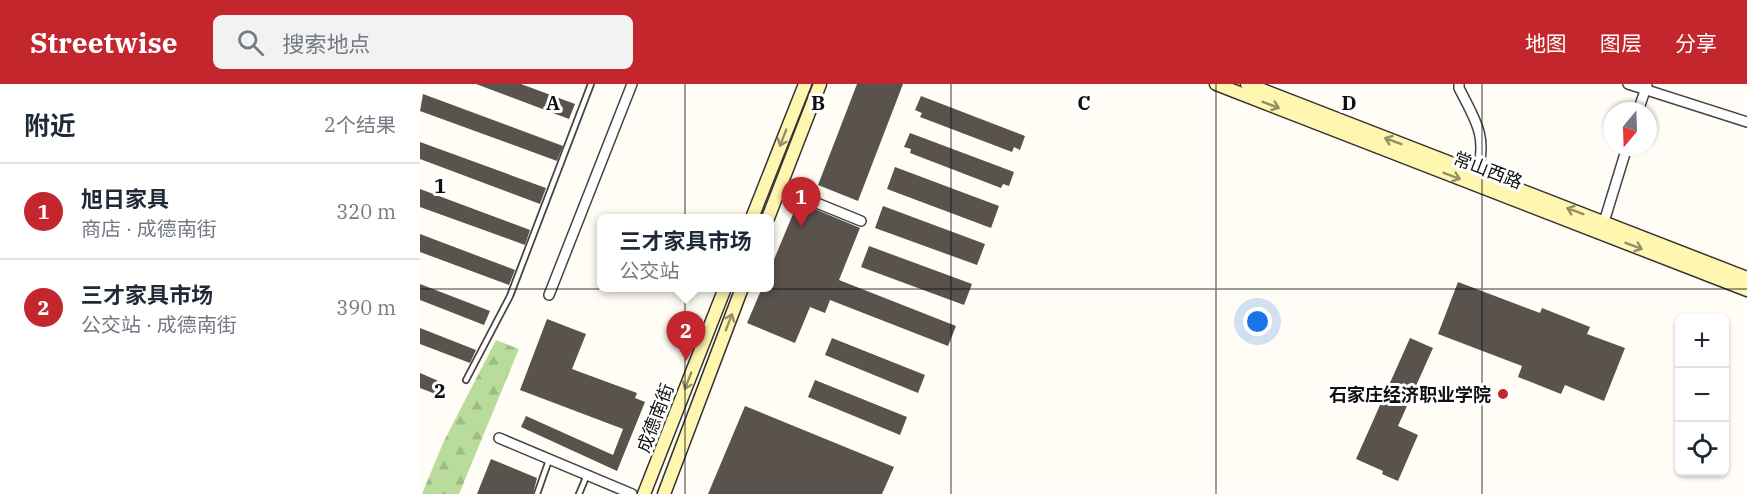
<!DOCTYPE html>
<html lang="zh">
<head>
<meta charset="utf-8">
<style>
  :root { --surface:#fff; --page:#f2f2f3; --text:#1f2937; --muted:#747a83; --line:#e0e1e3; --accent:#c4262e }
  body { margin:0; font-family:"IBM Plex Serif","Noto Sans SC",serif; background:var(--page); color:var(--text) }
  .controls { position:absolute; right:18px; bottom:18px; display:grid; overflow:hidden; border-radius:9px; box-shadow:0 2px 4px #0004 }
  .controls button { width:54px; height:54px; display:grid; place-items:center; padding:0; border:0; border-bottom:2px solid var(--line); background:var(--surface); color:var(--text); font:30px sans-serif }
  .compass { position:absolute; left:1183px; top:18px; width:54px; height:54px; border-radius:50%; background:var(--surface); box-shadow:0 2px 4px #0004; rotate:199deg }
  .you { position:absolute; left:838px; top:238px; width:21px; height:21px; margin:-15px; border:4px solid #fff; border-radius:50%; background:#1a73e8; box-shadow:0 0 0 9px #1a73e833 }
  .badge { display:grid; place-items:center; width:39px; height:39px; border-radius:50%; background:var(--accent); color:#fff; font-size:20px; font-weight:700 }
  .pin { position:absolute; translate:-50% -50px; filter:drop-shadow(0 2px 3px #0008) }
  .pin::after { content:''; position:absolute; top:32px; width:21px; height:18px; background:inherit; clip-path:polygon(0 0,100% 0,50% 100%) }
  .popup { position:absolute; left:177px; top:130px; width:177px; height:78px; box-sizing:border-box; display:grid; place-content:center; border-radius:9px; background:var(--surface); filter:drop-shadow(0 2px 4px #0005); font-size:20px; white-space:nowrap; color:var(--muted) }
  .popup b { font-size:22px; color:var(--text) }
  .popup::after { content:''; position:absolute; left:50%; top:100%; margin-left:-12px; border:12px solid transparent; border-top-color:var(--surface) }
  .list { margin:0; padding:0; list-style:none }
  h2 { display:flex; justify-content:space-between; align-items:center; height:78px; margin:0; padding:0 24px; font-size:26px }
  h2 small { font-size:20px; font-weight:400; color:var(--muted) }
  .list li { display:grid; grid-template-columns:39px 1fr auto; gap:18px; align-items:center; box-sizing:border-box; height:96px; padding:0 24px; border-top:2px solid var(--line) }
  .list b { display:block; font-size:22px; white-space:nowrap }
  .list p { margin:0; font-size:20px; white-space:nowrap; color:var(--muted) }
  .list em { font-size:20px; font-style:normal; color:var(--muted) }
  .icon { flex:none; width:33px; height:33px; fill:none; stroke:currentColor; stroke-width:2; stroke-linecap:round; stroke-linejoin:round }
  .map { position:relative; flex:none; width:1327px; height:410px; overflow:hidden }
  header { display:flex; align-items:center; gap:36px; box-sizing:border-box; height:84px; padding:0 30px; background:var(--accent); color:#fff }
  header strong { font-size:28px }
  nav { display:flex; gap:33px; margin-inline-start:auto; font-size:21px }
  .search { width:420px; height:54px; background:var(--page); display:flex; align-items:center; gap:15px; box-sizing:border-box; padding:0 21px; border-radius:9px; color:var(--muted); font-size:22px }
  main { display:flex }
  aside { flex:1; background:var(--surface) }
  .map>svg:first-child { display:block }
  .forest { fill:url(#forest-firs) }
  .building { fill:#5a524d }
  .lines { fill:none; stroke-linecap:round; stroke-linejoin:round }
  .service-casing { stroke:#444; stroke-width:8 }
  .minor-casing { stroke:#444; stroke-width:12 }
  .secondary-casing { stroke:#333; stroke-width:15 }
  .service { stroke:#fff; stroke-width:4.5 }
  .minor { stroke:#fff; stroke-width:9 }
  .secondary { stroke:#fff6b0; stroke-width:12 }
  .oneway { stroke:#948f68 }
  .grid { fill:none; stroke:#111; stroke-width:1.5; stroke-opacity:0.55 }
  .poi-dot { fill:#c4262e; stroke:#fff; stroke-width:2 }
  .labels { text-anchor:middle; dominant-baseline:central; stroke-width:6; stroke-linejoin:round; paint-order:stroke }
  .street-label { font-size:18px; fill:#111; stroke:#fff }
  .poi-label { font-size:18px; font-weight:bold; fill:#111; stroke:#fff; text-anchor:end }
  .grid-label { font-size:20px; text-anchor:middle; font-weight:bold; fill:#111; stroke:#fff; stroke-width:6; stroke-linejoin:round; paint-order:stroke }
</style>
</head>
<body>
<header>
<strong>Streetwise</strong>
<div class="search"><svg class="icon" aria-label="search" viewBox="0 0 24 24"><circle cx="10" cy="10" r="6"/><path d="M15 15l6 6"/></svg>搜索地点</div>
<nav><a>地图</a><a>图层</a><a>分享</a></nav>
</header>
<main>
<aside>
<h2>附近<small>2个结果</small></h2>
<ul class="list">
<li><span class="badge">1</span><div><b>旭日家具</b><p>商店 · 成德南街</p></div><em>320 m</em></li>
<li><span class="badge">2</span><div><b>三才家具市场</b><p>公交站 · 成德南街</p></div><em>390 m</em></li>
</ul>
</aside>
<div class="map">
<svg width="1327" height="410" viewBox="0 0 1327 410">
  <defs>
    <pattern id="forest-firs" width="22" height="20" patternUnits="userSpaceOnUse" patternTransform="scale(1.5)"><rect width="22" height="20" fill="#b9dc9c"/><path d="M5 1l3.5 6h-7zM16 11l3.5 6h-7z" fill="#9ebc85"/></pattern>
  </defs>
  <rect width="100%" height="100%" fill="#fffdf5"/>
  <!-- forest -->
  <polygon class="forest" points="76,256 99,265 39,410 2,410 23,359"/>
  <!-- building -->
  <g class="building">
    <polygon points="56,0 101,0 155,20 149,35"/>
    <polygon points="437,0 483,0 438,117 398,101"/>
    <polygon points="3,10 143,62 137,77 0,27"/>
    <polygon points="501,12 605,52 600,66 594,63 592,68 500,33 502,29 495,26"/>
    <polygon points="490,49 594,88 589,102 583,100 581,104 490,69 491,65 484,63"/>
    <polygon points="0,58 126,104 120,120 0,75"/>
    <polygon points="475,83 579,122 571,144 467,105"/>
    <polygon points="0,105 110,146 105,161 0,123"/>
    <polygon points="378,118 440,144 419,196 536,242 528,262 410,216 405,229 390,223 375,259 327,239 342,204 350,204 350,185"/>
    <polygon points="463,122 565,160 557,181 455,144"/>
    <polygon points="0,150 95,186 89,201 0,168"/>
    <polygon points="449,162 552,200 544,221 441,183"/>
    <polygon points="1038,198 1120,229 1122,224 1170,243 1167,250 1205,264 1184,317 1145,301 1141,310 1098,293 1102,282 1018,250"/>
    <polygon points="0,200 70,227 64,241 0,216"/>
    <polygon points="127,235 166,250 152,285 217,309 215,314 225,318 197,387 101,343 106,332 193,371 203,345 100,306"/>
    <polygon points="0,244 56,266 50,279 0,260"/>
    <polygon points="412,254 505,291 498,309 405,271"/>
    <polygon points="990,254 1013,264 978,342 998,351 978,397 962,390 963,387 936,375"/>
    <polygon points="0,289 23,299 18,311 0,304"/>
    <polygon points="395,296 487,333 480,351 388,313"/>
    <polygon points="325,322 474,383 462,410 288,410"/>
    <polygon points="71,375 117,394 113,410 57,410"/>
  </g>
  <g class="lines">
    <defs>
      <g id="service">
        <polyline points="46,296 90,212 171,0"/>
        <polyline points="117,410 129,376"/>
        <polyline points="159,410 167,391"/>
      </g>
      <g id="minor">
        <path d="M 1039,0 L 1039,4 C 1055,36 1068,52 1057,89"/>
        <polyline points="1208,0 1327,38"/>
        <polyline points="1218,27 1227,1"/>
        <polyline points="360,104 441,137"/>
        <polyline points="1184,138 1207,63"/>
        <polyline points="129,211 212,0"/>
        <polyline points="79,354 212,410"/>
      </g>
      <g id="secondary">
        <polyline points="796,0 1327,206"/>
        <polyline points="827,0 1327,194"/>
        <polyline points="332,134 385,0"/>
        <polyline points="348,134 400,0"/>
        <polyline points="224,410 305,204"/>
        <polyline points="244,410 322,204"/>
      </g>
    </defs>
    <!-- service casing -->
    <use href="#service" class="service-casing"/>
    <!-- minor casing -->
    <use href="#minor" class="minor-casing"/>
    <!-- secondary casing -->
    <use href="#secondary" class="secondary-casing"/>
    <!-- service -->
    <use href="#service" class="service"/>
    <!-- minor -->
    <use href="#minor" class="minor"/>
    <!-- secondary -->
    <use href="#secondary" class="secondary"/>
  </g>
  <!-- one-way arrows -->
  <defs><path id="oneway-shaft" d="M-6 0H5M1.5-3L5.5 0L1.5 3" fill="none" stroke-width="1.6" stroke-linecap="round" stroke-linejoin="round" transform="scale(1.5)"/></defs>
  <g class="oneway">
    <use href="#oneway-shaft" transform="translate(851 21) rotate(21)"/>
    <use href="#oneway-shaft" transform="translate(363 54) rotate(111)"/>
    <use href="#oneway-shaft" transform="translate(973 57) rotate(-159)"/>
    <use href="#oneway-shaft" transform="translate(1032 92) rotate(21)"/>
    <use href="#oneway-shaft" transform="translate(1155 127) rotate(-159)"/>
    <use href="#oneway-shaft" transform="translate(1214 162) rotate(21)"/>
    <use href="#oneway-shaft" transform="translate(309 238) rotate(-69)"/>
    <use href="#oneway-shaft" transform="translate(268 297) rotate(111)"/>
  </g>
  <!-- grid -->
  <path class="grid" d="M 265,0 L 265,410M 531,0 L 531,410M 796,0 L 796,410M 1062,0 L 1062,410M 0,205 L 1327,205"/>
  <!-- markers -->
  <circle class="poi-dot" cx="1083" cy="310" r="6"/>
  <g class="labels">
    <!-- street labels -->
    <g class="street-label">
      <text transform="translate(1068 86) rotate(21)">常山西路</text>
      <text transform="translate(235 334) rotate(-69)">成德南街</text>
    </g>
    <!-- poi labels -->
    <g class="poi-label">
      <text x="1071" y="310">石家庄经济职业学院</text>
    </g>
  </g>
  <g class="grid-label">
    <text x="133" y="26">A</text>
    <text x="398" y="26">B</text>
    <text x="664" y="26">C</text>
    <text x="929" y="26">D</text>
    <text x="20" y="109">1</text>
    <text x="20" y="314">2</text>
  </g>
</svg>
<div class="controls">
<button>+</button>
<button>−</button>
<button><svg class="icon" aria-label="locate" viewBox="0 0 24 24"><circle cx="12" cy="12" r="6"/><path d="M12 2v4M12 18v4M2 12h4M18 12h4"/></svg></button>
</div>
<svg class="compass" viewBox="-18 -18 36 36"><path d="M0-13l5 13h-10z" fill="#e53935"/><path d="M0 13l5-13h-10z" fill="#747a83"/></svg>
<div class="you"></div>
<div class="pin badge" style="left:381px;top:143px">1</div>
<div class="pin badge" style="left:266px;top:277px">2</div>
<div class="popup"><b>三才家具市场</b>公交站</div>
</div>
</main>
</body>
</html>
